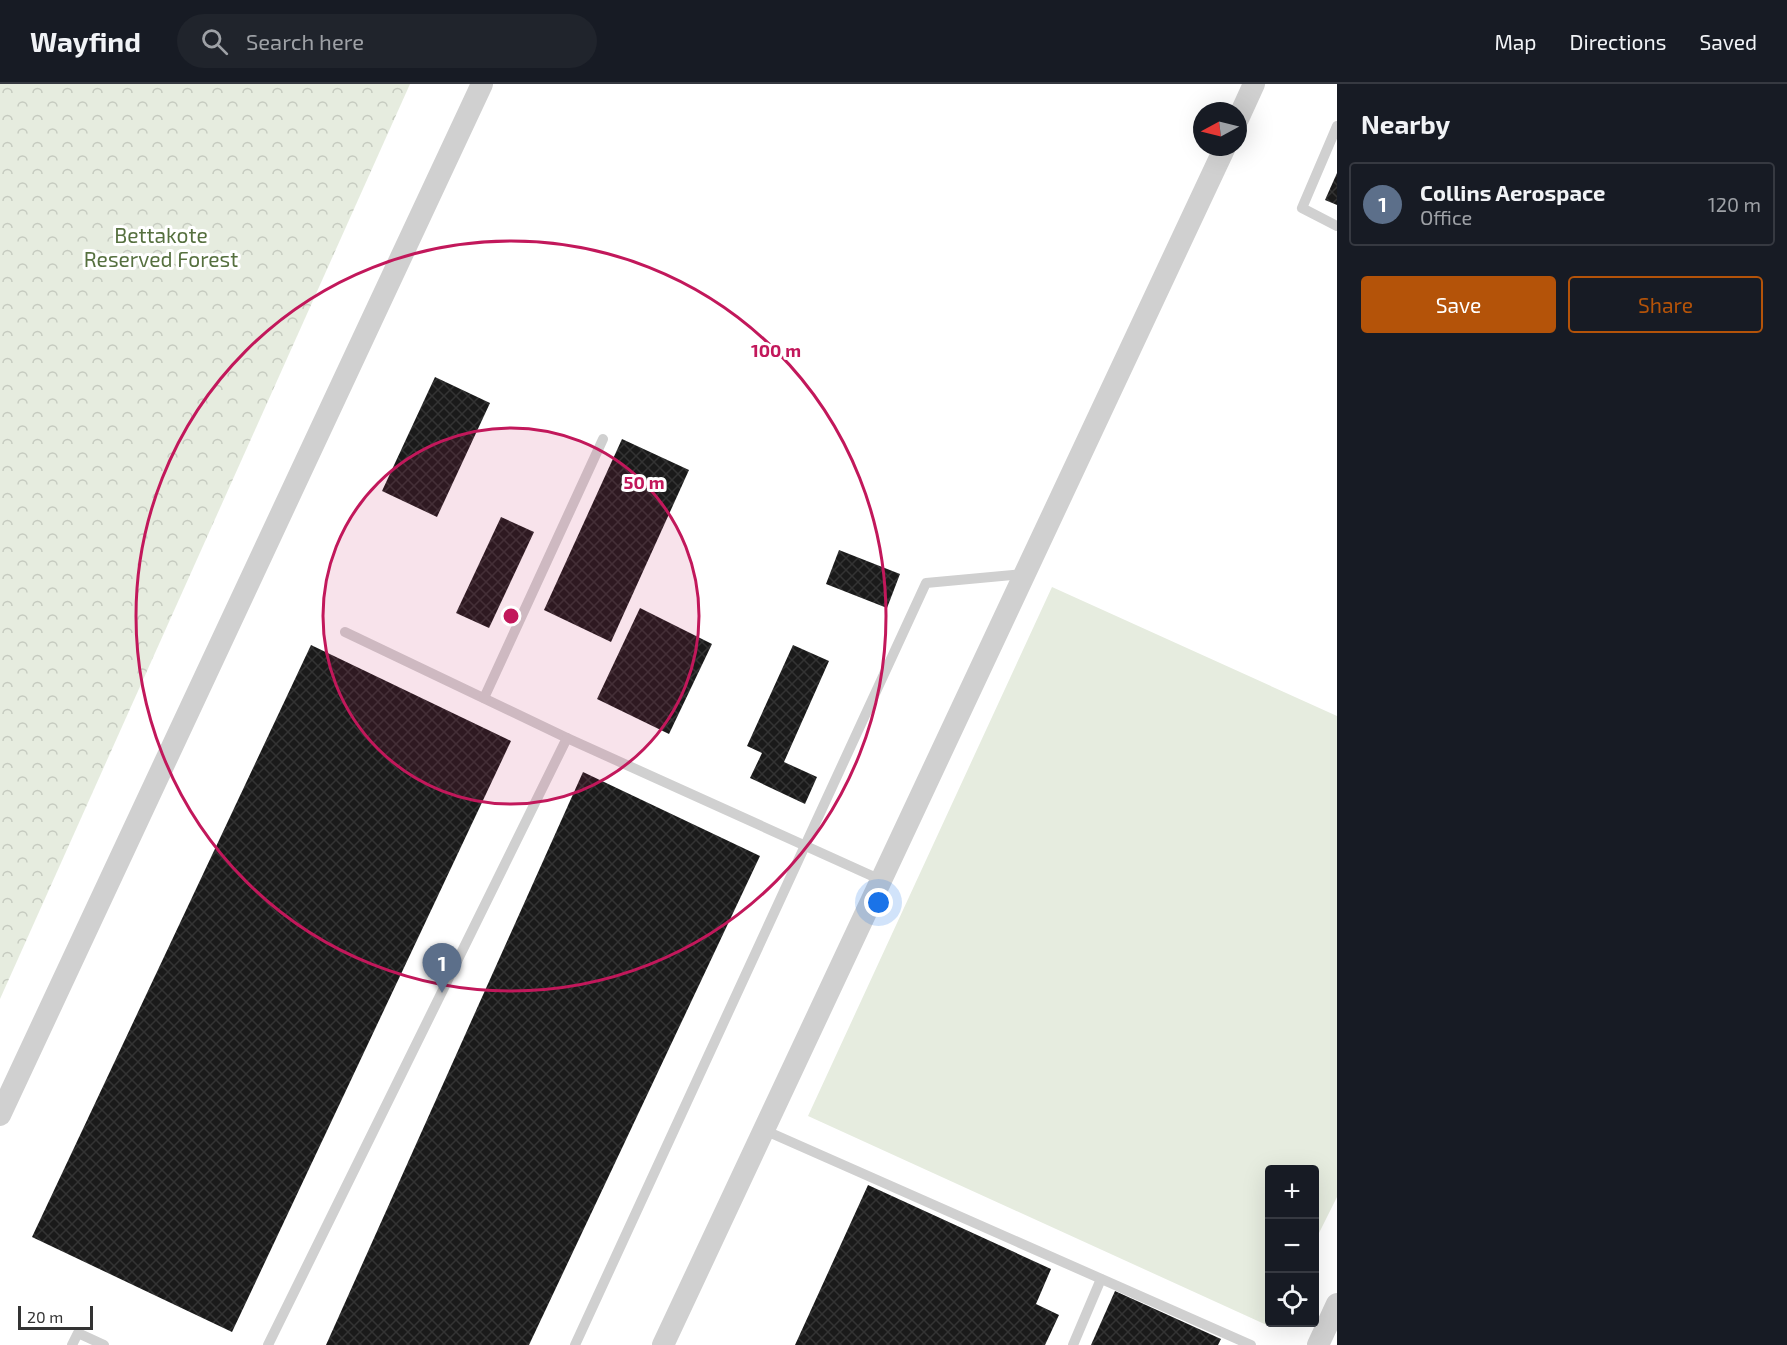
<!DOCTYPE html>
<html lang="en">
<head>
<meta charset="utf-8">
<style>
  :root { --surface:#171b24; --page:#20242c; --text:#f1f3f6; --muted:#9ea1a6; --line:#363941; --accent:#b45309 }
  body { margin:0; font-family:"Exo 2",sans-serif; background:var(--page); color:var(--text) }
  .controls { position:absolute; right:18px; bottom:18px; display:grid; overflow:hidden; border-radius:6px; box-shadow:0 6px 24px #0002 }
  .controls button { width:54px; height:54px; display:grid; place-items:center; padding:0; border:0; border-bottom:2px solid var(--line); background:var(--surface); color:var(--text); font:30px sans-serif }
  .compass { position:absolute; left:1193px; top:18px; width:54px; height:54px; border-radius:50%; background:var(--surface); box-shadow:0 6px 24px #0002; rotate:263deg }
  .scale { position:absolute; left:18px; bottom:15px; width:75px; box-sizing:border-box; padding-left:6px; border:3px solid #333; border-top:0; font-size:16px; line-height:21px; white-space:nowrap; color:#333; -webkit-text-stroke:4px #fff; paint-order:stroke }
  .you { position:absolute; left:879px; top:819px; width:21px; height:21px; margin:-15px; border:4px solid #fff; border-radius:50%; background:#1a73e8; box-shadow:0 0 0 9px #1a73e833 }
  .badge { display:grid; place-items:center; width:39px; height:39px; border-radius:50%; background:var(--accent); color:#fff; font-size:20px; font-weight:700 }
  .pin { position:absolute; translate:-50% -50px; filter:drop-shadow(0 2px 3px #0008) }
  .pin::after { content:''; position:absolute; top:32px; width:21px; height:18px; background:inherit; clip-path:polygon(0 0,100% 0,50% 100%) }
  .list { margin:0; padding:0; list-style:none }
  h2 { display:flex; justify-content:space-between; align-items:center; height:78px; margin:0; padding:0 24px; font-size:26px }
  h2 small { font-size:20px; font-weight:400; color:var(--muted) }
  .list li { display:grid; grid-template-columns:39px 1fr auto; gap:18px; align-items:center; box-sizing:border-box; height:84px; margin:0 12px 12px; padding:0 12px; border:2px solid var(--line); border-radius:6px }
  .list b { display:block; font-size:22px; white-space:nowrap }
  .list p { margin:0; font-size:20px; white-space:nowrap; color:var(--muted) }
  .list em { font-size:20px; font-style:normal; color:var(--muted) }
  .actions { display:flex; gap:12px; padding:18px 24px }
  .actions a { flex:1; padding:14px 0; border:2px solid var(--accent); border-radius:6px; text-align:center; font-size:21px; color:var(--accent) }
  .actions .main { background:var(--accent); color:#fff }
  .icon { flex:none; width:33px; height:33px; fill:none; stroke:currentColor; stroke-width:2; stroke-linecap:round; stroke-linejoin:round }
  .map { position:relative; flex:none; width:1337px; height:1261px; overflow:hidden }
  header { display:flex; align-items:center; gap:36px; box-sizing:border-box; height:84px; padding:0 30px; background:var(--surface); border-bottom:2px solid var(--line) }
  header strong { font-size:28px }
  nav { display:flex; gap:33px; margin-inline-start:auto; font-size:21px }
  .search { width:420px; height:54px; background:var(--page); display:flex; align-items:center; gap:15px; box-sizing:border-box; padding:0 21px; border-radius:33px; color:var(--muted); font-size:22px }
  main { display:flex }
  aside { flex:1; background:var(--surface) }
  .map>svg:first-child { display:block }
  .grass { fill:#e6ecdf }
  .forest { fill:url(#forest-crowns) }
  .building { fill:url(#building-cross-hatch) }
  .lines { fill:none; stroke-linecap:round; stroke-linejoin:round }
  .service { stroke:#d0d0d0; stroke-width:10 }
  .minor { stroke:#d0d0d0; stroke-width:22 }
  .ring { fill:none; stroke:#c2185b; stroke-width:3 }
  .labels { text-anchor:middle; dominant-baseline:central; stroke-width:6; stroke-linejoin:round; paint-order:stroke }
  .park-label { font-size:21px; fill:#56703f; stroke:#fff }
  .centre { fill:#c2185b; stroke:#fff; stroke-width:3 }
  .ring-label { font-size:18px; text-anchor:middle; font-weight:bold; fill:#c2185b; stroke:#fff; stroke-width:6; stroke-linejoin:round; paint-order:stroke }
</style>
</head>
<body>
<header>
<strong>Wayfind</strong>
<div class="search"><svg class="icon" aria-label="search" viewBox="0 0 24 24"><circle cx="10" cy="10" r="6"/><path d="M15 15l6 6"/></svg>Search here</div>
<nav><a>Map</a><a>Directions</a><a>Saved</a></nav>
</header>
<main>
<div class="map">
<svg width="1337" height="1261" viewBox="0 0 1337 1261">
  <defs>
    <pattern id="forest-crowns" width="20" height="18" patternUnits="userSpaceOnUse" patternTransform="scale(1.5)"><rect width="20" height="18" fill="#e6ecdf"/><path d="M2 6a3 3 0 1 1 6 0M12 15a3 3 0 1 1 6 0" fill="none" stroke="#c6cbc0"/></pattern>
    <pattern id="building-cross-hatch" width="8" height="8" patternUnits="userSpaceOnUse" patternTransform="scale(1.5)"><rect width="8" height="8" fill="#1a1a1a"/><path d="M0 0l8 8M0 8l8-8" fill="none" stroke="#333"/></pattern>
  </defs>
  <rect width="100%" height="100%" fill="#fff"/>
  <!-- grass -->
  <polygon class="grass" points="1052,503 1337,632 1337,1113 1315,1157 1314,1086 1270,1086 1270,1238 1273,1239 1271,1243 808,1032"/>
  <!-- forest -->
  <polygon class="forest" points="0,0 410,0 0,915"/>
  <!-- building -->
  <g class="building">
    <polygon points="1337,89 1337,121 1325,116"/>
    <polygon points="435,293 490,319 437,433 382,407"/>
    <polygon points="622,355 689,386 611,558 544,526"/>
    <polygon points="501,433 534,448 489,544 456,529"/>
    <polygon points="839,466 900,490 887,524 826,500"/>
    <polygon points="640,524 712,560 669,650 597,615"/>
    <polygon points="311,561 511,657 232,1248 32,1153"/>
    <polygon points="793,561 829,577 784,678 817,693 805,720 750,694 762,669 747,662"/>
    <polygon points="583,688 760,772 529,1261 326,1261"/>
    <polygon points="868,1101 1051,1185 1036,1220 1059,1231 1045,1261 795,1261"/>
    <polygon points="1115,1207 1221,1255 1218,1261 1091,1261"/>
  </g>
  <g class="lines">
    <!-- service -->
    <g class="service">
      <polyline points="1337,42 1302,124 1337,142"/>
      <polyline points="345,548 567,654 881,796"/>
      <polyline points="484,614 603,355"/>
      <polyline points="764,1046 1251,1261"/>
      <polyline points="72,1261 78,1249 104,1261"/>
      <polyline points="268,1261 567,654"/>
      <polyline points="575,1261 926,499 1024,490"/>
      <polyline points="1073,1261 1101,1195"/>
    </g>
    <!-- minor -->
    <g class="minor">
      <polyline points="1238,35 1254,0"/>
      <polyline points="0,1031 482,0"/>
      <polyline points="663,1261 1225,63"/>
      <polyline points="1318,1261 1337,1220"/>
    </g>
  </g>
  <!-- distance rings -->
  <circle cx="511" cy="532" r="188" fill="#c2185b" fill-opacity=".12"/>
  <g class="ring">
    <circle cx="511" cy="532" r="188"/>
    <circle cx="511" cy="532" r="375"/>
  </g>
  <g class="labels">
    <!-- park labels -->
    <g class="park-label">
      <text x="161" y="150">Bettakote<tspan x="161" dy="24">Reserved Forest</tspan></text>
    </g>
  </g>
  <circle cx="511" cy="532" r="9" class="centre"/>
  <g class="ring-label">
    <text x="776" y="273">100 m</text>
    <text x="644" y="405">50 m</text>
  </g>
</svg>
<div class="controls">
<button>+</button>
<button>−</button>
<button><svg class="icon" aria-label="locate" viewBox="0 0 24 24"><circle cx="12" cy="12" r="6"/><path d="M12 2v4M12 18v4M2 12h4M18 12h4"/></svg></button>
</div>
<svg class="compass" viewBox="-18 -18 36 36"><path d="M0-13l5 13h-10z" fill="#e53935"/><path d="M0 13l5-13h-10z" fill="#9ea1a6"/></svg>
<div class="scale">20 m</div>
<div class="you"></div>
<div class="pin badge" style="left:442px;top:909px;background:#5c6f8a">1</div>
</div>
<aside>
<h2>Nearby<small></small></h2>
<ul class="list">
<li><span class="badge" style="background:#5c6f8a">1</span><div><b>Collins Aerospace</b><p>Office</p></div><em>120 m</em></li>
</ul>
<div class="actions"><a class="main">Save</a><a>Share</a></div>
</aside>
</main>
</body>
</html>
